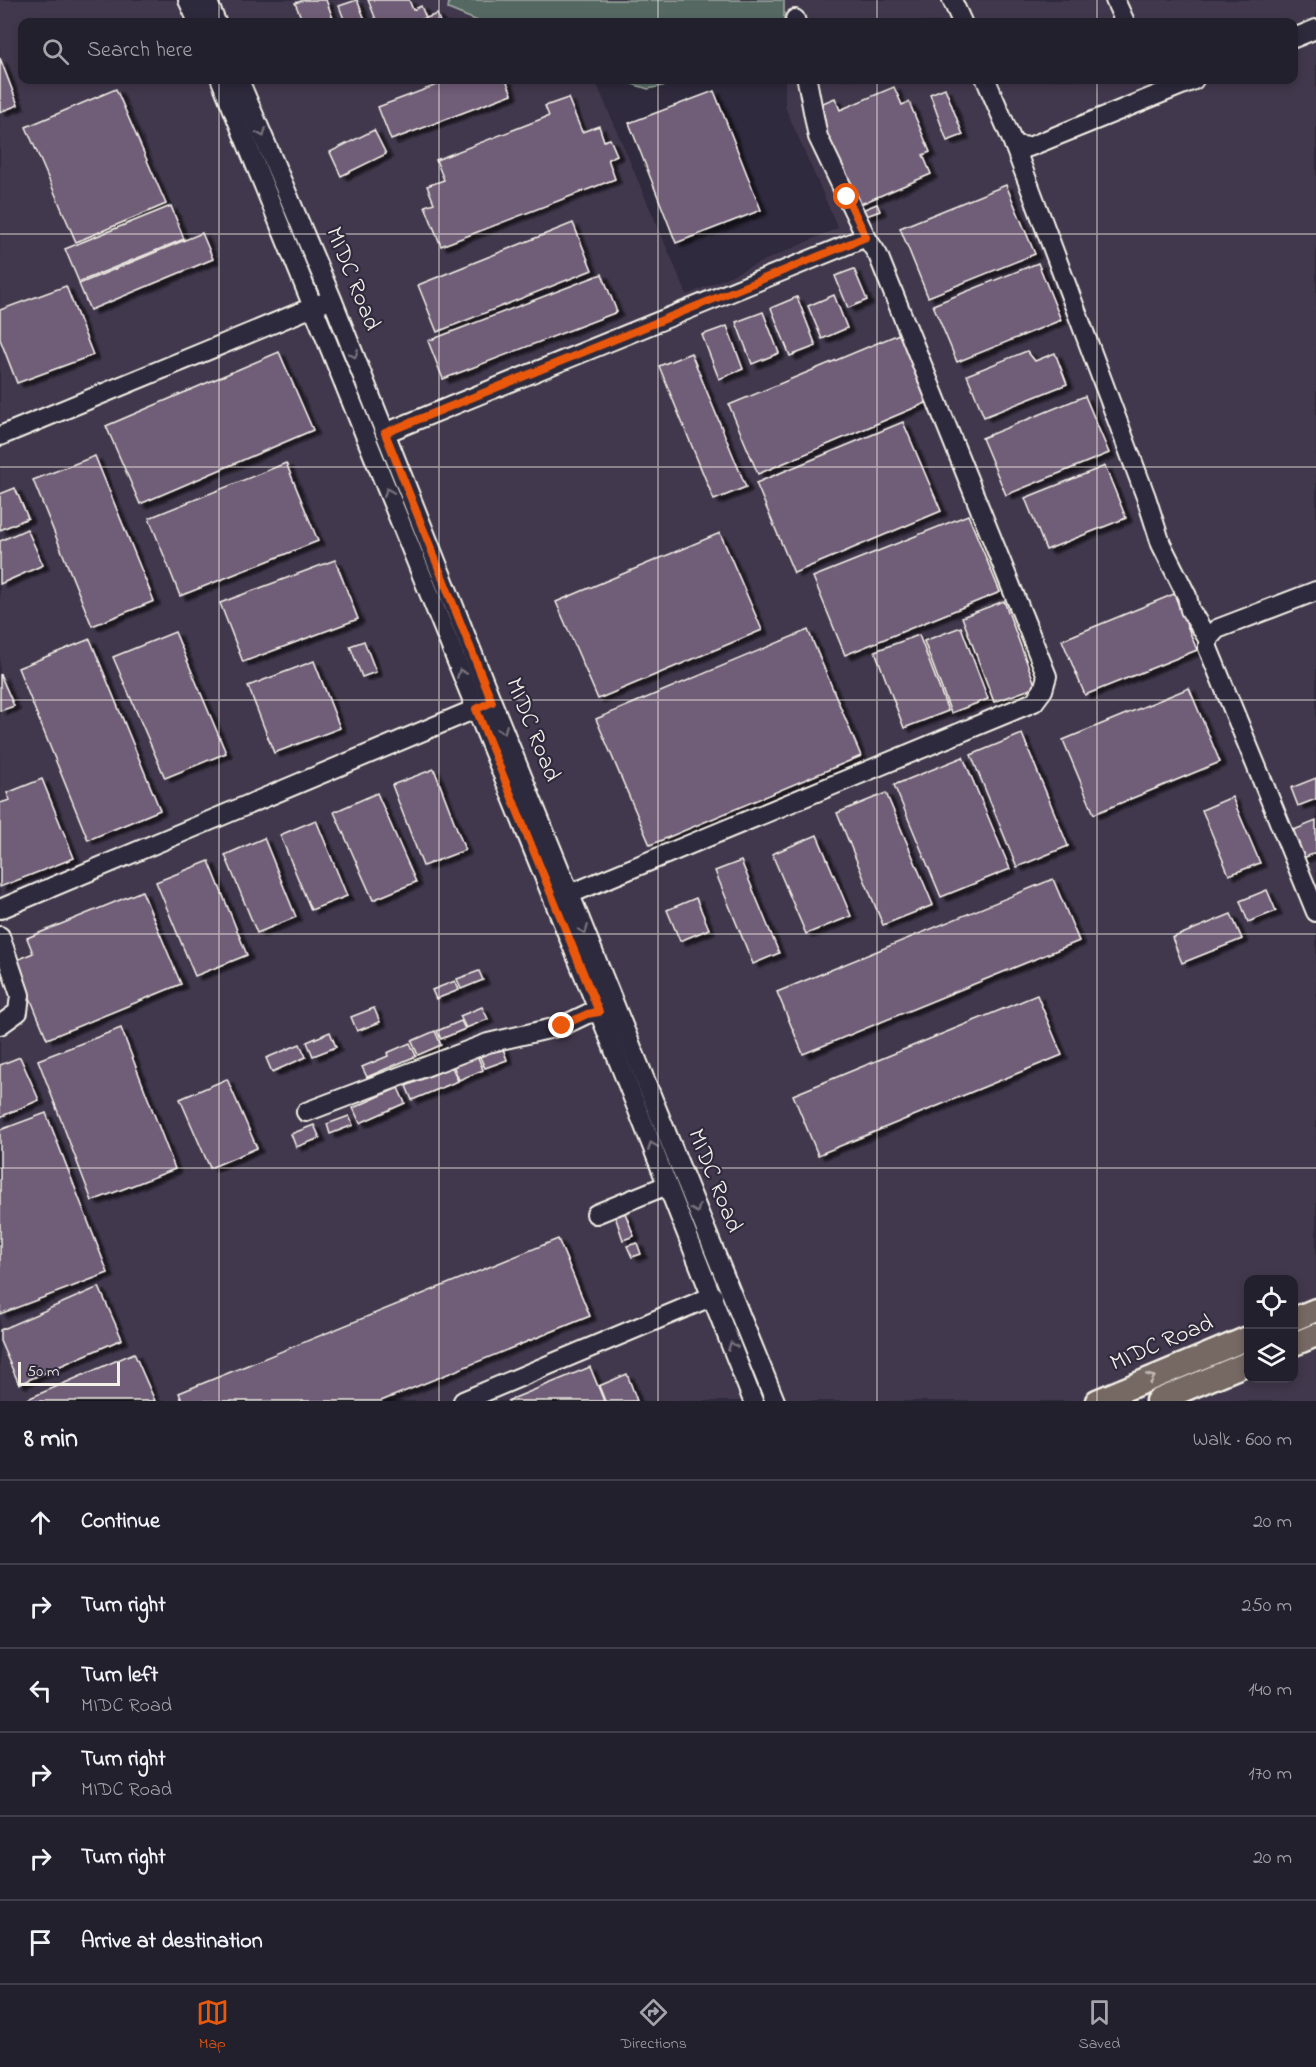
<!DOCTYPE html>
<html lang="en">
<head>
<meta charset="utf-8">
<style>
  :root { --surface:#23202e; --page:#2f2d3a; --text:#f1f3f6; --muted:#a3a3aa; --line:#403e4a; --accent:#ea580c }
  body { margin:0; font-family:"Indie Flower",sans-serif; background:var(--page); color:var(--text) }
  .controls { position:absolute; right:18px; bottom:18px; display:grid; overflow:hidden; border-radius:12px; box-shadow:0 3px 9px #0003 }
  .controls button { width:54px; height:54px; display:grid; place-items:center; padding:0; border:0; border-bottom:2px solid var(--line); background:var(--surface); color:var(--text); font:30px sans-serif }
  .scale { position:absolute; left:18px; bottom:15px; width:102px; box-sizing:border-box; padding-left:6px; border:3px solid #f4f1e8; border-top:0; font-size:16px; line-height:21px; white-space:nowrap; color:#f4f1e8; -webkit-text-stroke:4px #2f2a3d; paint-order:stroke }
  .stop { position:absolute; width:18px; height:18px; margin:-14px; border:4px solid #ea580c; border-radius:50%; background:#fff }
  .stop.end { background:#ea580c; border-color:#fff; box-shadow:0 2px 6px #0008 }
  .list { margin:0; padding:0; list-style:none }
  h2 { display:flex; justify-content:space-between; align-items:center; height:78px; margin:0; padding:0 24px; font-size:26px }
  h2 small { font-size:20px; font-weight:400; color:var(--muted) }
  .list li { display:grid; grid-template-columns:39px 1fr auto; gap:18px; align-items:center; box-sizing:border-box; height:84px; padding:0 24px; border-top:2px solid var(--line) }
  .list b { display:block; font-size:22px; white-space:nowrap }
  .list p { margin:0; font-size:20px; white-space:nowrap; color:var(--muted) }
  .list em { font-size:20px; font-style:normal; color:var(--muted) }
  .icon { flex:none; width:33px; height:33px; fill:none; stroke:currentColor; stroke-width:2; stroke-linecap:round; stroke-linejoin:round }
  .map { position:relative; flex:none; width:1316px; height:1401px; overflow:hidden }
  .search { position:absolute; background:var(--surface); box-shadow:0 3px 9px #0003; left:18px; right:18px; top:18px; height:66px; display:flex; align-items:center; gap:15px; box-sizing:border-box; padding:0 21px; border-radius:12px; color:var(--muted); font-size:22px }
  .sheet { height:582px; background:var(--surface) }
  nav { display:flex; justify-content:space-around; align-items:center; box-sizing:border-box; height:84px; border-top:2px solid var(--line); background:var(--surface); font-size:16px; color:var(--muted) }
  nav a { display:grid; justify-items:center; gap:3px }
  nav .on { color:var(--accent) }
  .map>svg:first-child { display:block }
  .built { fill:#42394e; fill-rule:evenodd }
  .green { fill:#556962; stroke:#a4ada5; stroke-width:1.5 }
  .building { fill:#6f5d77; stroke:#f4f1e8; stroke-width:1.5; filter:url(#shadow) }
  .lines { fill:none; stroke-linecap:round; stroke-linejoin:round }
  .minor-casing { stroke:#f4f1e8; stroke-width:22 }
  .major-casing { stroke:#f4f1e8; stroke-width:27 }
  .minor { stroke:#2f2a3d; stroke-width:18 }
  .major { stroke:#766864; stroke-width:22 }
  .oneway { stroke:#747079 }
  .oneway2 { stroke:#c2bab3 }
  .route { stroke:#ea580c; stroke-width:8 }
  .grid { fill:none; stroke:#f4f1e8; stroke-width:1.5; stroke-opacity:0.55 }
  .labels { text-anchor:middle; dominant-baseline:central; stroke-width:4.5; stroke-linejoin:round; paint-order:stroke }
  .street-label { font-size:24px; fill:#f4f1e8; stroke:#2f2a3d }
</style>
</head>
<body>
<div class="map">
<svg width="1316" height="1401" viewBox="0 0 1316 1401">
  <defs>
    <filter id="shadow"><feDropShadow dx="6" dy="4" stdDeviation="1.5" flood-color="#0009"/></filter>
  </defs>
  <rect width="100%" height="100%" fill="#2f2a3d"/>
  <filter id="ink" filterUnits="userSpaceOnUse"><feTurbulence type="fractalNoise" baseFrequency=".0167" numOctaves="2"/><feDisplacementMap in="SourceGraphic" scale="12" xChannelSelector="R" yChannelSelector="G"/><feConvolveMatrix kernelMatrix="1 2 1 2 8 2 1 2 1" color-interpolation-filters="sRGB"/></filter>
  <g filter="url(#ink)">
    <!-- built -->
    <path class="built" d="M 0,0 L 449,0 L 448,9 L 480,22 L 22,22 L 22,80 L 595,80 L 687,295 L 838,228 L 785,107 L 785,80 L 1294,80 L 1294,22 L 784,22 L 784,0 L 1316,0 L 1316,1401 L 0,1401 ZM 1248,1280 L 1294,1280 L 1294,1378 L 1248,1378 Z"/>
    <!-- green -->
    <g class="green">
      <polygon points="449,0 784,0 784,22 480,22 448,9"/>
      <polygon points="620,80 689,80 648,89"/>
    </g>
    <!-- building -->
    <g class="building">
      <polygon points="304,0 326,0 334,21 329,22 303,22 295,3"/>
      <polygon points="357,0 366,22 345,22 339,6"/>
      <polygon points="368,0 409,0 413,10 421,6 426,18 413,22 377,22"/>
      <polygon points="437,14 440,22 416,22"/>
      <polygon points="0,58 18,105 0,112"/>
      <polygon points="450,80 506,80 512,94 391,140 378,107"/>
      <polygon points="894,87 902,105 909,102 930,152 923,155 931,174 856,206 819,117 818,105 835,98 840,110"/>
      <polygon points="945,88 963,135 947,141 930,94"/>
      <polygon points="116,89 166,204 76,242 26,127"/>
      <polygon points="714,91 761,210 676,243 629,123"/>
      <polygon points="568,98 582,132 599,126 604,141 610,139 617,155 608,159 615,179 441,246 425,206 434,203 427,186 444,180 436,160 549,116 545,106"/>
      <polygon points="374,130 386,154 341,176 330,152"/>
      <polygon points="1006,185 1035,254 928,297 900,228"/>
      <polygon points="877,204 880,211 866,216 862,210"/>
      <polygon points="171,206 184,239 79,282 65,249"/>
      <polygon points="573,223 592,270 437,332 418,285"/>
      <polygon points="202,233 213,259 90,310 79,284"/>
      <polygon points="1038,263 1061,320 957,362 933,305"/>
      <polygon points="854,269 867,300 848,308 835,276"/>
      <polygon points="602,274 617,312 443,379 428,341"/>
      <polygon points="66,286 93,355 17,383 0,339 0,310"/>
      <polygon points="834,295 847,328 822,339 808,306"/>
      <polygon points="797,297 816,346 790,356 771,308"/>
      <polygon points="763,312 779,353 752,364 736,322"/>
      <polygon points="727,326 743,369 719,379 702,335"/>
      <polygon points="899,334 928,402 758,474 729,405"/>
      <polygon points="1027,351 1035,361 1055,353 1067,384 984,417 967,375"/>
      <polygon points="279,352 313,430 140,504 106,426"/>
      <polygon points="691,353 746,487 714,500 659,366"/>
      <polygon points="1085,396 1109,453 1006,495 982,438"/>
      <polygon points="903,422 941,511 794,573 756,483"/>
      <polygon points="95,456 154,601 92,626 33,480"/>
      <polygon points="286,463 318,541 180,596 149,518"/>
      <polygon points="1105,466 1126,518 1046,550 1025,498"/>
      <polygon points="15,488 28,518 0,530 0,494"/>
      <polygon points="968,515 1000,592 845,655 813,577"/>
      <polygon points="27,529 43,565 0,584 0,541"/>
      <polygon points="720,533 762,630 598,699 556,602"/>
      <polygon points="335,560 358,619 243,662 220,603"/>
      <polygon points="1174,594 1197,650 1085,695 1062,640"/>
      <polygon points="1004,601 1036,687 994,702 962,617"/>
      <polygon points="961,627 988,699 951,713 924,641"/>
      <polygon points="808,630 861,756 650,845 596,719"/>
      <polygon points="175,632 226,753 165,778 113,657"/>
      <polygon points="919,635 948,711 904,728 875,651"/>
      <polygon points="90,639 160,810 88,840 18,668"/>
      <polygon points="364,641 376,672 362,677 350,646"/>
      <polygon points="314,661 340,728 274,753 248,686"/>
      <polygon points="0,674 14,706 0,711"/>
      <polygon points="1189,688 1220,762 1094,814 1063,740"/>
      <polygon points="1022,734 1068,846 1017,867 971,755"/>
      <polygon points="963,757 1010,869 941,897 894,785"/>
      <polygon points="434,769 465,850 423,866 392,785"/>
      <polygon points="1316,778 1316,799 1298,806 1291,788"/>
      <polygon points="42,779 74,858 0,887 0,803 10,800 7,793"/>
      <polygon points="377,793 416,882 373,900 334,812"/>
      <polygon points="886,793 933,905 883,925 837,813"/>
      <polygon points="1232,797 1260,863 1229,875 1202,810"/>
      <polygon points="316,820 347,896 311,910 280,835"/>
      <polygon points="1316,821 1316,853 1300,859 1289,832"/>
      <polygon points="817,835 851,916 806,934 772,854"/>
      <polygon points="264,838 296,917 257,933 225,855"/>
      <polygon points="209,861 247,955 195,976 156,882"/>
      <polygon points="741,861 779,953 753,964 715,871"/>
      <polygon points="1053,879 1079,941 803,1054 777,992"/>
      <polygon points="1267,890 1276,911 1248,922 1240,901"/>
      <polygon points="142,891 181,984 47,1039 15,961 33,953 27,938"/>
      <polygon points="696,898 709,929 680,941 667,910"/>
      <polygon points="1231,914 1242,939 1182,963 1172,938"/>
      <polygon points="479,971 483,980 461,989 457,979"/>
      <polygon points="455,981 459,990 436,999 432,990"/>
      <polygon points="1037,995 1062,1055 818,1155 793,1095"/>
      <polygon points="482,1007 488,1019 466,1028 460,1016"/>
      <polygon points="374,1008 380,1022 357,1031 351,1017"/>
      <polygon points="461,1021 465,1029 441,1039 437,1031"/>
      <polygon points="121,1028 175,1169 92,1201 38,1060"/>
      <polygon points="435,1031 441,1045 418,1055 412,1041"/>
      <polygon points="330,1032 336,1047 313,1056 307,1042"/>
      <polygon points="410,1043 416,1056 367,1077 362,1067 388,1056 387,1053"/>
      <polygon points="300,1044 306,1057 272,1072 266,1058"/>
      <polygon points="502,1046 507,1060 485,1068 479,1055"/>
      <polygon points="477,1055 483,1070 459,1080 453,1065"/>
      <polygon points="20,1057 39,1100 0,1117 0,1065"/>
      <polygon points="452,1067 458,1081 412,1100 406,1086"/>
      <polygon points="227,1079 257,1148 210,1168 180,1099"/>
      <polygon points="398,1088 405,1103 360,1123 353,1108"/>
      <polygon points="46,1113 108,1273 0,1314 0,1130"/>
      <polygon points="349,1116 353,1125 330,1134 327,1124"/>
      <polygon points="314,1125 320,1138 296,1147 291,1134"/>
      <polygon points="625,1213 634,1236 623,1240 615,1216"/>
      <polygon points="558,1239 590,1316 381,1401 182,1401 179,1393"/>
      <polygon points="637,1243 641,1254 632,1257 627,1246"/>
      <polygon points="99,1287 122,1339 19,1384 0,1341 0,1330"/>
      <polygon points="134,1353 155,1401 23,1401"/>
      <polygon points="590,1367 604,1401 507,1401"/>
      <polygon points="627,1374 637,1401 605,1401 599,1386"/>
    </g>
    <g class="lines">
      <defs>
        <g id="minor">
          <polyline points="188,0 198,22"/>
          <polyline points="207,0 216,22"/>
          <polyline points="952,0 962,22"/>
          <polyline points="1115,0 1125,22"/>
          <polyline points="795,19 796,22"/>
          <polyline points="1294,38 1316,29"/>
          <polyline points="221,80 599,1012 753,1401"/>
          <polyline points="239,80 332,299 492,702 775,1401"/>
          <polyline points="807,80 818,137 866,237"/>
          <polyline points="986,80 1014,145 1029,147 1194,80"/>
          <polyline points="1014,145 1146,497 1161,544 1187,596 1190,610 1208,639"/>
          <polyline points="385,433 866,237 878,255 1047,676 1043,690 1034,702 570,894"/>
          <polyline points="0,436 325,302"/>
          <polyline points="1316,591 1217,629 1208,639 1208,648 1316,912"/>
          <polyline points="0,909 485,705"/>
          <polyline points="0,936 20,995 18,1012 0,1025"/>
          <polyline points="306,1112 488,1043 562,1026 587,1014 599,1012"/>
          <polyline points="596,1214 667,1185"/>
          <polyline points="463,1401 713,1296"/>
        </g>
        <g id="major">
          <polyline points="1294,1319 1316,1310"/>
          <polyline points="1294,1344 1316,1335"/>
          <polyline points="1097,1401 1248,1338"/>
          <polyline points="1157,1401 1248,1363"/>
        </g>
      </defs>
      <!-- minor casing -->
      <use href="#minor" class="minor-casing"/>
      <!-- major casing -->
      <use href="#major" class="major-casing"/>
      <!-- minor -->
      <use href="#minor" class="minor"/>
      <!-- major -->
      <use href="#major" class="major"/>
    </g>
    <!-- one-way arrows -->
    <defs><path id="oneway-chevron" d="M-2-3.5L2.5 0L-2 3.5" fill="none" stroke-width="1.6" stroke-linecap="round" stroke-linejoin="round" transform="scale(1.5)"/></defs>
    <g class="oneway">
      <use href="#oneway-chevron" transform="translate(262 133) rotate(67)"/>
      <use href="#oneway-chevron" transform="translate(354 354) rotate(68)"/>
      <use href="#oneway-chevron" transform="translate(388 492) rotate(-112)"/>
      <use href="#oneway-chevron" transform="translate(461 673) rotate(-112)"/>
      <use href="#oneway-chevron" transform="translate(503 730) rotate(68)"/>
      <use href="#oneway-chevron" transform="translate(584 930) rotate(68)"/>
      <use href="#oneway-chevron" transform="translate(652 1146) rotate(-112)"/>
      <use href="#oneway-chevron" transform="translate(696 1209) rotate(68)"/>
      <use href="#oneway-chevron" transform="translate(732 1346) rotate(-111)"/>
    </g>
    <use class="oneway2" href="#oneway-chevron" transform="translate(1151 1378) rotate(-23)"/>
  </g>
  <g class="lines" filter="url(#ink)">
    <!-- route -->
    <polyline class="route" points="562,1026 587,1014 599,1012 476,709 492,702 385,433 866,237 847,197"/>
  </g>
  <!-- grid -->
  <path class="grid" d="M 219,0 L 219,22M 439,0 L 439,22M 658,0 L 658,22M 877,0 L 877,22M 1097,0 L 1097,22M 219,80 L 219,1401M 439,80 L 439,1401M 658,80 L 658,1401M 877,80 L 877,1401M 1097,80 L 1097,1401M 0,234 L 1316,234M 0,467 L 1316,467M 0,700 L 1316,700M 0,934 L 1316,934M 0,1168 L 1316,1168"/>
  <g class="labels">
    <!-- street labels -->
    <g class="street-label">
      <text transform="translate(352 279) rotate(68)">MIDC Road</text>
      <text transform="translate(532 730) rotate(68)">MIDC Road</text>
      <text transform="translate(714 1181) rotate(68)">MIDC Road</text>
      <text transform="translate(1162 1344) rotate(-23)">MIDC Road</text>
    </g>
  </g>
</svg>
<div class="controls">
<button><svg class="icon" aria-label="locate" viewBox="0 0 24 24"><circle cx="12" cy="12" r="6"/><path d="M12 2v4M12 18v4M2 12h4M18 12h4"/></svg></button>
<button><svg class="icon" aria-label="layers" viewBox="0 0 24 24"><path d="M12 4l9 5-9 5-9-5zM3 14l9 5 9-5"/></svg></button>
</div>
<div class="scale">50 m</div>
<div class="stop" style="left:847px;top:197px"></div>
<div class="stop end" style="left:562px;top:1026px"></div>
<div class="search"><svg class="icon" aria-label="search" viewBox="0 0 24 24"><circle cx="10" cy="10" r="6"/><path d="M15 15l6 6"/></svg>Search here</div>
</div>
<section class="sheet">
<h2>8 min<small>Walk · 600 m</small></h2>
<ul class="list">
<li><svg class="icon" aria-label="ahead" viewBox="0 0 24 24"><path d="M12 20V5M6 11l6-6 6 6"/></svg><div><b>Continue</b></div><em>20 m</em></li>
<li><svg class="icon" aria-label="right" viewBox="0 0 24 24"><path d="M7 20v-9h11M14 6l5 5-5 5"/></svg><div><b>Turn right</b></div><em>250 m</em></li>
<li><svg class="icon" aria-label="left" viewBox="0 0 24 24"><path d="M17 20v-9H6M10 6l-5 5 5 5"/></svg><div><b>Turn left</b><p>MIDC Road</p></div><em>140 m</em></li>
<li><svg class="icon" aria-label="right" viewBox="0 0 24 24"><path d="M7 20v-9h11M14 6l5 5-5 5"/></svg><div><b>Turn right</b><p>MIDC Road</p></div><em>170 m</em></li>
<li><svg class="icon" aria-label="right" viewBox="0 0 24 24"><path d="M7 20v-9h11M14 6l5 5-5 5"/></svg><div><b>Turn right</b></div><em>20 m</em></li>
<li><svg class="icon" aria-label="arrive" viewBox="0 0 24 24"><path d="M6 21V4h12l-3 4 3 4H6"/></svg><div><b>Arrive at destination</b></div></li>
</ul>
</section>
<nav>
<a class="on"><svg class="icon" aria-label="map" viewBox="0 0 24 24"><path d="M3 6l6-2 6 2 6-2v14l-6 2-6-2-6 2zM9 4v14M15 6v14"/></svg>Map</a>
<a><svg class="icon" aria-label="directions" viewBox="0 0 24 24"><path d="M12 3l9 9-9 9-9-9zM9 14v-3h6M13 9l2 2-2 2"/></svg>Directions</a>
<a><svg class="icon" aria-label="saved" viewBox="0 0 24 24"><path d="M7 4h10v16l-5-4-5 4z"/></svg>Saved</a>
</nav>
</body>
</html>
